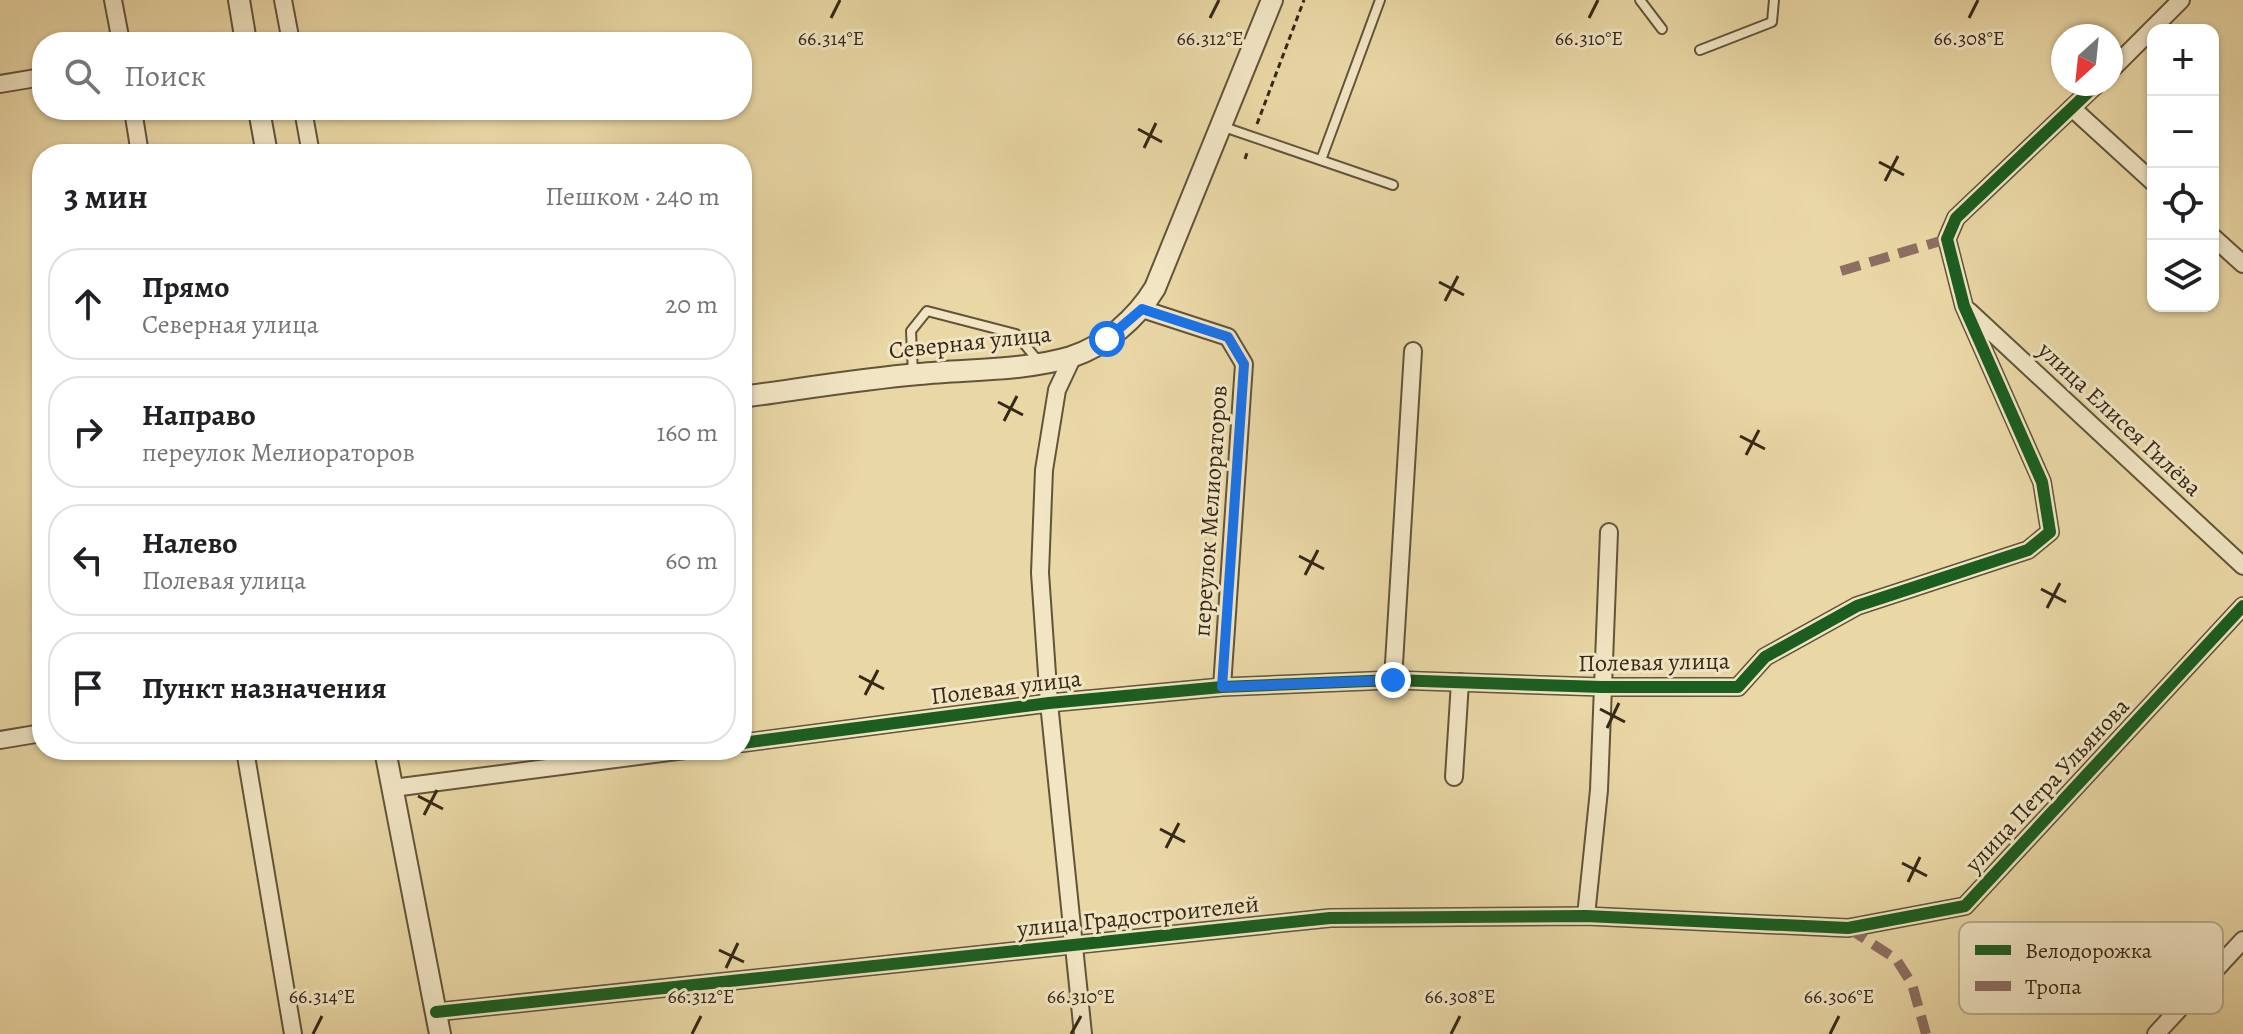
<!DOCTYPE html>
<html lang="ru">
<head>
<meta charset="utf-8">
<style>
  :root { --surface:#fff; --page:#f2f2f2; --text:#202124; --muted:#757577; --line:#e0e0e0 }
  body { margin:0; font-family:Alegreya,serif; background:var(--page); color:var(--text) }
  .controls { position:absolute; right:24px; top:24px; display:grid; overflow:hidden; border-radius:16px; box-shadow:0 2px 6px #0004 }
  .controls button { width:72px; height:72px; display:grid; place-items:center; padding:0; border:0; border-bottom:2px solid var(--line); background:var(--surface); color:var(--text); font:40px sans-serif }
  .compass { position:absolute; left:2051px; top:24px; width:72px; height:72px; border-radius:50%; background:var(--surface); box-shadow:0 2px 6px #0004; rotate:207deg }
  .stop { position:absolute; width:24px; height:24px; margin:-18px; border:6px solid #1a73e8; border-radius:50%; background:#fff }
  .stop.end { background:#1a73e8; border-color:#fff; box-shadow:0 2px 8px #0008 }
  .list { margin:0; padding:0; list-style:none }
  h2 { display:flex; justify-content:space-between; align-items:center; height:104px; margin:0; padding:0 32px; font-size:34px }
  h2 small { font-size:26px; font-weight:400; color:var(--muted) }
  .list li { display:grid; grid-template-columns:52px 1fr auto; gap:24px; align-items:center; box-sizing:border-box; height:112px; margin:0 16px 16px; padding:0 16px; border:2px solid var(--line); border-radius:32px }
  .list b { display:block; font-size:30px; white-space:nowrap }
  .list p { margin:0; font-size:26px; white-space:nowrap; color:var(--muted) }
  .list em { font-size:26px; font-style:normal; color:var(--muted) }
  .icon { flex:none; width:44px; height:44px; fill:none; stroke:currentColor; stroke-width:2; stroke-linecap:round; stroke-linejoin:round }
  .map { position:relative; flex:none; width:2243px; height:1034px; overflow:hidden }
  .search { position:absolute; background:var(--surface); box-shadow:0 2px 6px #0004; left:32px; top:32px; width:720px; height:88px; display:flex; align-items:center; gap:20px; box-sizing:border-box; padding:0 28px; border-radius:32px; color:var(--muted); font-size:30px }
  .panel { position:absolute; background:var(--surface); box-shadow:0 2px 6px #0004; left:32px; top:144px; width:720px; height:616px; border-radius:32px }
  .map>svg:first-child { display:block }
  .lines { fill:none; stroke-linecap:round; stroke-linejoin:round }
  .service-casing { stroke:#62543a; stroke-width:12 }
  .minor-casing { stroke:#62543a; stroke-width:20 }
  .tertiary-casing { stroke:#62543a; stroke-width:24 }
  .path { stroke:#352817; stroke-width:3; stroke-dasharray:6 4; stroke-linecap:butt }
  .service { stroke:#f1e5c4; stroke-width:8 }
  .minor { stroke:#f1e5c4; stroke-width:16 }
  .tertiary { stroke:#f1e5c4; stroke-width:20 }
  .quiet { stroke:#8d6e63; stroke-width:10; stroke-dasharray:20 10; stroke-linecap:butt }
  .cycleway-casing { stroke:#f1e5c4; stroke-width:17 }
  .cycleway { stroke:#1b5e20; stroke-width:12 }
  .route { stroke:#1a73e8; stroke-width:10 }
  .ticks { fill:none; stroke:#352817; stroke-width:3 }
  .labels { text-anchor:middle; dominant-baseline:central; stroke-width:6; stroke-linejoin:round; paint-order:stroke }
  .street-label { font-size:24px; fill:#352817; stroke:#f1e5c4 }
  .key { fill:#f1e5c4; stroke:#b9ac90; stroke-width:2 }
  .key-label { font-size:22px; fill:#352817 }
  .ticks-label { font-size:20px; text-anchor:middle; fill:#352817; stroke:#f1e5c4; stroke-width:6; stroke-linejoin:round; paint-order:stroke }
</style>
</head>
<body>
<div class="map">
<svg width="2243" height="1034" viewBox="0 0 2243 1034">
  <rect width="100%" height="100%" fill="#e9d7a5"/>
  <filter id="stains"><feTurbulence type="fractalNoise" baseFrequency=".0025" numOctaves="4"/><feColorMatrix values="0 0 0 0 .2 0 0 0 0 .09 0 0 0 0 .02 0 0 0 .5 -.17"/></filter>
  <radialGradient id="worn" r=".72"><stop offset=".6" stop-color="#630" stop-opacity="0"/><stop offset="1" stop-color="#630" stop-opacity=".3"/></radialGradient>
  <g class="lines">
    <defs>
      <g id="service">
        <polyline points="1640,0 1662,29"/>
        <polyline points="1700,50 1772,22 1774,0"/>
        <polyline points="1221,126 1393,185"/>
        <polyline points="1321,160 1380,0"/>
        <polyline points="913,374 911,331 927,311 1016,334 1039,362"/>
      </g>
      <g id="minor">
        <polyline points="113,0 121,42"/>
        <polyline points="283,0 291,42"/>
        <polyline points="2111,70 2181,0"/>
        <polyline points="0,84 42,77"/>
        <polyline points="2072,108 2153,182"/>
        <polyline points="133,110 140,154"/>
        <polyline points="303,110 311,154"/>
        <polyline points="2213,237 2243,264"/>
        <polyline points="1142,309 1228,337 1244,364 1222,687"/>
        <polyline points="1969,311 2243,566"/>
        <polyline points="1073,356 1057,390 1044,470 1040,573 1049,703 1083,1034"/>
        <polyline points="1393,680 1413,351"/>
        <polyline points="0,740 42,733"/>
        <polyline points="742,743 1049,703 1222,687 1393,680 1602,687 1738,687 1765,657 1857,606 2028,550 2050,532 2042,482 1964,306 1947,239 1956,218 2097,84"/>
        <polyline points="245,750 293,1034"/>
        <polyline points="1454,777 1460,682"/>
        <polyline points="393,788 685,750"/>
        <polyline points="1586,916 1599,790 1609,532"/>
        <polyline points="436,1012 1330,918 1586,916 1848,928 1965,906 2243,606"/>
        <polyline points="2156,1034 2243,940"/>
      </g>
      <g id="tertiary">
        <polyline points="239,0 246,42"/>
        <polyline points="259,110 267,154"/>
        <path d="M 742,397 C 801,389 860,379 919,374 C 968,369 1023,371 1071,357 C 1105,346 1137,318 1155,288 L 1272,0"/>
        <polyline points="385,750 440,1034"/>
      </g>
    </defs>
    <!-- service casing -->
    <use href="#service" class="service-casing"/>
    <!-- minor casing -->
    <use href="#minor" class="minor-casing"/>
    <!-- tertiary casing -->
    <use href="#tertiary" class="tertiary-casing"/>
    <!-- path -->
    <g class="path">
      <polyline points="1257,124 1304,0"/>
      <polyline points="1245,159 1248,150"/>
    </g>
    <!-- service -->
    <use href="#service" class="service"/>
    <!-- minor -->
    <use href="#minor" class="minor"/>
    <!-- tertiary -->
    <use href="#tertiary" class="tertiary"/>
    <!-- quiet -->
    <g class="quiet">
      <polyline points="1841,271 1947,239"/>
      <polyline points="1848,928 1896,959 1912,984 1926,1034"/>
    </g>
    <defs>
      <g id="cycleway">
        <polyline points="742,743 1049,703 1222,687 1393,680 1602,687 1738,687 1765,657 1857,606 2028,550 2050,532 2042,482 1964,306 1947,239 1956,218 2097,84"/>
        <polyline points="436,1012 1330,918 1586,916 1848,928 1965,906 2243,606"/>
      </g>
    </defs>
    <!-- cycleway casing -->
    <use href="#cycleway" class="cycleway-casing"/>
    <!-- cycleway -->
    <use href="#cycleway" class="cycleway"/>
  </g>
  <g class="lines">
    <!-- route -->
    <polyline class="route" points="1107,339 1142,309 1228,337 1244,364 1222,687 1393,680"/>
  </g>
  <!-- ticks -->
  <path class="ticks" d="M 831,18 L 840,0M 1210,18 L 1219,0M 1589,18 L 1598,0M 1969,18 L 1978,0M 1138,129 L 1162,142M 1144,148 L 1156,123M 1879,162 L 1904,175M 1885,181 L 1898,156M 1439,282 L 1464,295M 1445,301 L 1458,276M 998,402 L 1023,415M 1004,421 L 1017,396M 1740,436 L 1765,449M 1746,455 L 1759,430M 1299,556 L 1324,569M 1305,575 L 1318,550M 2041,589 L 2066,602M 2047,608 L 2060,583M 859,676 L 884,689M 865,695 L 878,670M 1600,709 L 1625,722M 1607,728 L 1619,703M 418,796 L 443,809M 424,815 L 437,790M 1160,829 L 1185,842M 1166,848 L 1179,823M 1902,863 L 1927,876M 1908,882 L 1920,857M 719,950 L 744,962M 726,968 L 738,943M 313,1034 L 322,1016M 692,1034 L 701,1016M 1071,1034 L 1081,1016M 1451,1034 L 1460,1016M 1830,1034 L 1839,1016"/>
  <g class="labels">
    <!-- street labels -->
    <g class="street-label">
      <text transform="translate(970 342) rotate(-6)">Северная улица</text>
      <text transform="translate(2120 419) rotate(43)">улица Елисея Гилёва</text>
      <text transform="translate(1210 511) rotate(-86)">переулок Мелиораторов</text>
      <text transform="translate(1654 662) rotate(-1)">Полевая улица</text>
      <text transform="translate(1006 687) rotate(-7)">Полевая улица</text>
      <text transform="translate(2047 785) rotate(-47)">улица Петра Ульянова</text>
      <text transform="translate(1138 916) rotate(-6)">улица Градостроителей</text>
    </g>
  </g>
  <!-- legend -->
  <rect x="1959" y="922" width="264" height="92" rx="12" class="key"/>
  <rect x="1975" y="945" width="36" height="10" fill="#1b5e20"/>
  <rect x="1975" y="981" width="36" height="10" fill="#8d6e63"/>
  <g class="key-label">
    <text x="2025" y="958">Велодорожка</text>
    <text x="2025" y="994">Тропа</text>
  </g>
  <g class="ticks-label">
    <text x="831" y="45">66.314°E</text>
    <text x="1210" y="45">66.312°E</text>
    <text x="1589" y="45">66.310°E</text>
    <text x="1969" y="45">66.308°E</text>
    <text x="322" y="1003">66.314°E</text>
    <text x="701" y="1003">66.312°E</text>
    <text x="1081" y="1003">66.310°E</text>
    <text x="1460" y="1003">66.308°E</text>
    <text x="1839" y="1003">66.306°E</text>
  </g>
  <rect width="100%" height="100%" filter="url(#stains)"/>
  <rect width="100%" height="100%" fill="url(#worn)"/>
</svg>
<div class="controls">
<button>+</button>
<button>−</button>
<button><svg class="icon" aria-label="locate" viewBox="0 0 24 24"><circle cx="12" cy="12" r="6"/><path d="M12 2v4M12 18v4M2 12h4M18 12h4"/></svg></button>
<button><svg class="icon" aria-label="layers" viewBox="0 0 24 24"><path d="M12 4l9 5-9 5-9-5zM3 14l9 5 9-5"/></svg></button>
</div>
<svg class="compass" viewBox="-18 -18 36 36"><path d="M0-13l5 13h-10z" fill="#e53935"/><path d="M0 13l5-13h-10z" fill="#757577"/></svg>
<div class="stop" style="left:1107px;top:339px"></div>
<div class="stop end" style="left:1393px;top:680px"></div>
<div class="search"><svg class="icon" aria-label="search" viewBox="0 0 24 24"><circle cx="10" cy="10" r="6"/><path d="M15 15l6 6"/></svg>Поиск</div>
<section class="panel">
<h2>3 мин<small>Пешком · 240 m</small></h2>
<ul class="list">
<li><svg class="icon" aria-label="ahead" viewBox="0 0 24 24"><path d="M12 20V5M6 11l6-6 6 6"/></svg><div><b>Прямо</b><p>Северная улица</p></div><em>20 m</em></li>
<li><svg class="icon" aria-label="right" viewBox="0 0 24 24"><path d="M7 20v-9h11M14 6l5 5-5 5"/></svg><div><b>Направо</b><p>переулок Мелиораторов</p></div><em>160 m</em></li>
<li><svg class="icon" aria-label="left" viewBox="0 0 24 24"><path d="M17 20v-9H6M10 6l-5 5 5 5"/></svg><div><b>Налево</b><p>Полевая улица</p></div><em>60 m</em></li>
<li><svg class="icon" aria-label="arrive" viewBox="0 0 24 24"><path d="M6 21V4h12l-3 4 3 4H6"/></svg><div><b>Пункт назначения</b></div></li>
</ul>
</section>
</div>
</body>
</html>
